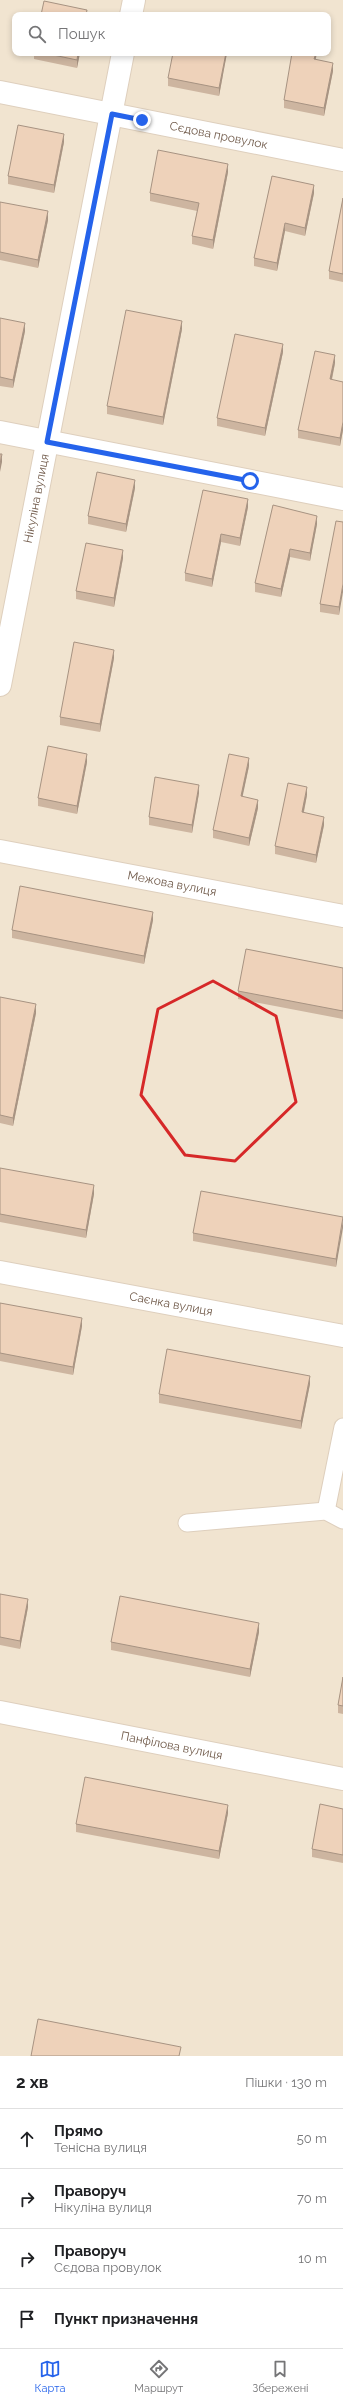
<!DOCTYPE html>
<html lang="uk">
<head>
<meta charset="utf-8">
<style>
  :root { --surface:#fff; --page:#f6f6f6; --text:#202124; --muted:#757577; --line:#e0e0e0; --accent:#2563eb }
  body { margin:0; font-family:Raleway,sans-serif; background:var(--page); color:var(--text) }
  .stop { position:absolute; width:12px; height:12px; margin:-9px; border:3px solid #2563eb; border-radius:50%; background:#fff }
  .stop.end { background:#2563eb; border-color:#fff; box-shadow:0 1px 4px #0008 }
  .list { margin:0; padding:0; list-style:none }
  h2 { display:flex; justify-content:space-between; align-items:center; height:52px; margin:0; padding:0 16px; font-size:17px }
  h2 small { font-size:13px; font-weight:400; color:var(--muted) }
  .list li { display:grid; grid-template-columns:26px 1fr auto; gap:12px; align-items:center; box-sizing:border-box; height:60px; padding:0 16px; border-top:1px solid var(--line) }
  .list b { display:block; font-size:15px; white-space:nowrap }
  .list p { margin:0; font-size:13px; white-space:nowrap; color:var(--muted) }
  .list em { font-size:13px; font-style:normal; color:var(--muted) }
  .icon { flex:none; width:22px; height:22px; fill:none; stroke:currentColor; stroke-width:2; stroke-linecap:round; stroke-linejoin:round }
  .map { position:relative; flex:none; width:343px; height:2056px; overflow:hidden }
  .search { position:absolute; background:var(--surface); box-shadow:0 2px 6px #0003; left:12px; right:12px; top:12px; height:44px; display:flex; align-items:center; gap:10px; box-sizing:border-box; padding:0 14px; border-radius:8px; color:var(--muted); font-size:15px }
  .sheet { height:292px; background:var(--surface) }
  nav { display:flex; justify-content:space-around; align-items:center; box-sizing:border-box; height:56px; border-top:1px solid var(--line); background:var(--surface); font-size:11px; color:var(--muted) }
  nav a { display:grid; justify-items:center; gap:2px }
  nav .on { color:var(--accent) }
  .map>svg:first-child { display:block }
  .residential { fill:#f1e4d0; fill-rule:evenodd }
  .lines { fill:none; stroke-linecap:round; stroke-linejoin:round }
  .lane-casing { stroke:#decfbd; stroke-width:19 }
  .street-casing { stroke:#decfbd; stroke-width:24 }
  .lane { stroke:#fff; stroke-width:17 }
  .street { stroke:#fff; stroke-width:22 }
  .wall { fill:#cdb5a0 }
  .shaded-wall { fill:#a79382 }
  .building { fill:#eed2ba; stroke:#a79382 }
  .route { stroke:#2563eb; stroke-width:5 }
  .marked { fill:none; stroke:#d62828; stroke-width:3; stroke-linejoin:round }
  .labels { text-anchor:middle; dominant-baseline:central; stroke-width:4; stroke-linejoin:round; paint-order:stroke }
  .street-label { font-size:12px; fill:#705a4a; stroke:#fef6e6 }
</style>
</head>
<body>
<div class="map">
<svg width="343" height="2056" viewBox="0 0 343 2056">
  <rect width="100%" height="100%" fill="#faf2e1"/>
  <!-- residential -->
  <path class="residential" d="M 0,0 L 343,0 L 343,2056 L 0,2056 ZM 15,15 L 328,15 L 328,53 L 15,53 Z"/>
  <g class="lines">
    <defs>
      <g id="lane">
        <polyline points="326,1511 343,1427"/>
        <polyline points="187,1523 326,1511 343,1520"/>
      </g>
      <g id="street">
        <polyline points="131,15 134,0"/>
        <path id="s1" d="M 0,92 L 343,160"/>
        <polyline points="0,432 343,499"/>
        <path id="s2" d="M 0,685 L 123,53"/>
        <path id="s3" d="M 0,851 L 343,916"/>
        <path id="s4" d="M 0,1272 L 343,1336"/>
        <path id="s5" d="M 0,1712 L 343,1779"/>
      </g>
    </defs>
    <!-- lane casing -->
    <use href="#lane" class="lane-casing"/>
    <!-- street casing -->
    <use href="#street" class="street-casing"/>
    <!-- lane -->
    <use href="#lane" class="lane"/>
    <!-- street -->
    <use href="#street" class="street"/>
  </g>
  <!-- wall -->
  <g class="wall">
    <polygon points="34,53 80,53 77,68 34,59"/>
    <polygon points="227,53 219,96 168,86 168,78"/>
    <polygon points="316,60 333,71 324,116 284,108 284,100"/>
    <polygon points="64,142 54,193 8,184 8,176"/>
    <polygon points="228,172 213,249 192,244 192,236 197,211 150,201 150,193"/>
    <polygon points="272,176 314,193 305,236 285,231 277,271 254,266 254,258"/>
    <polygon points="343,198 343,282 329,279 329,271"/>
    <polygon points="0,202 48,220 38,268 0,260"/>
    <polygon points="0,318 25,331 13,388 0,386"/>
    <polygon points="182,329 163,425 107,414 107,406"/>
    <polygon points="283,352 265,436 217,426 217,418"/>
    <polygon points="335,363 332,380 343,382 343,430 340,446 298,438 298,430"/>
    <polygon points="135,488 126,532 88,524 88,516"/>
    <polygon points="248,499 248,507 240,546 221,542 212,587 185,581 185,573"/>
    <polygon points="273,505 317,524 310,561 290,557 281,597 255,592 255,583"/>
    <polygon points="343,522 339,615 320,612 320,604"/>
    <polygon points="123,558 114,607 76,599 76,591"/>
    <polygon points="114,658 100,732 60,725 60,717"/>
    <polygon points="87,762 77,814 38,806 38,798"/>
    <polygon points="249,766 242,797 258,808 249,846 213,838 213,830"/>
    <polygon points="199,793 192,833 149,825 149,817"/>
    <polygon points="307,795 304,812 324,825 316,863 275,854 275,846"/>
    <polygon points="153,920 144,964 12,938 12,930"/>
    <polygon points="343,968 343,1019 238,999 238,991"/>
    <polygon points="0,999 36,1013 13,1126 0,1123"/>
    <polygon points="0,1168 94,1194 86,1238 0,1222"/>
    <polygon points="343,1217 336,1267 193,1241 193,1233"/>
    <polygon points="0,1303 82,1326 73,1375 0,1361"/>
    <polygon points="310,1384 301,1429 159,1403 159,1394"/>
    <polygon points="0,1594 28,1607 20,1649 0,1645"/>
    <polygon points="259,1632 250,1677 111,1650 111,1642"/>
    <polygon points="343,1677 343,1714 338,1713 338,1705"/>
    <polygon points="343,1809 343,1863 312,1857 312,1849"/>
    <polygon points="228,1813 219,1859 76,1832 76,1824"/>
  </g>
  <!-- shaded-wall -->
  <g class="shaded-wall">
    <polygon points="78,53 80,53 77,68 77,60"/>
    <polygon points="226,53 227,53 219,96 219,88"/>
    <polygon points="316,53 317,53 314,68 314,59"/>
    <polygon points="333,63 333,71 324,116 324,108"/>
    <polygon points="64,134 64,142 54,193 54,185"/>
    <polygon points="228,164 228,172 213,249 213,240"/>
    <polygon points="314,185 314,193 305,236 305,228"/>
    <polygon points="48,211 48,220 38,268 38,260"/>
    <polygon points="285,223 285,231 277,271 277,263"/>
    <polygon points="182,321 182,329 163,425 163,417"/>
    <polygon points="25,323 25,331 13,388 13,380"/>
    <polygon points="283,344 283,352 265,436 265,428"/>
    <polygon points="335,355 335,363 330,387 330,379"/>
    <polygon points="343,422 343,430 340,446 340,438"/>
    <polygon points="2,454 2,462 0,472 0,464"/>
    <polygon points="135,480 135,488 126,532 126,524"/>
    <polygon points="248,499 248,507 240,546 240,538"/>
    <polygon points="317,516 317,524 310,561 310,553"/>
    <polygon points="221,534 221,542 212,587 212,579"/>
    <polygon points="290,549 290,557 281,597 281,589"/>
    <polygon points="123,550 123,558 114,607 114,598"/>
    <polygon points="343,584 343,592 339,615 339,607"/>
    <polygon points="114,650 114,658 100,732 100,724"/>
    <polygon points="87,754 87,762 77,814 77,806"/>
    <polygon points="249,758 249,766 241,804 241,796"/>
    <polygon points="199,785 199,793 192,833 192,825"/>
    <polygon points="307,787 307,795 302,820 302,812"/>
    <polygon points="258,800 258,808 249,846 249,838"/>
    <polygon points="324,817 324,825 316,863 316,855"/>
    <polygon points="153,912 153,920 144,964 144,956"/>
    <polygon points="36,1004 36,1013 13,1126 13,1118"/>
    <polygon points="94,1185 94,1194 86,1238 86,1230"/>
    <polygon points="343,1220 343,1228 336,1267 336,1259"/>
    <polygon points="82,1318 82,1326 73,1375 73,1367"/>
    <polygon points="310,1376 310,1384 301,1429 301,1421"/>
    <polygon points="28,1599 28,1607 20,1649 20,1641"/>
    <polygon points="259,1623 259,1632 250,1677 250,1669"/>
    <polygon points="228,1805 228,1813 219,1859 219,1851"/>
  </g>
  <!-- building -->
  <g class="building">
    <polygon points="44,1 87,10 86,15 41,15"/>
    <polygon points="44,53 78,53 77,60"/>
    <polygon points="173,53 226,53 219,88 168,78"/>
    <polygon points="292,53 316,53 314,59 333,63 324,108 284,100"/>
    <polygon points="18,125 64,134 54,185 8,176"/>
    <polygon points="158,150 228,164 213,240 192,236 199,203 150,193"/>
    <polygon points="272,176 314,185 305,228 285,223 277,263 254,258"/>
    <polygon points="343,198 343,274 329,271"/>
    <polygon points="0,202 48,211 38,260 0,252"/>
    <polygon points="126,310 182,321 163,417 107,406"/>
    <polygon points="0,318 25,323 13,380 0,377"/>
    <polygon points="235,334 283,344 265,428 217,418"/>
    <polygon points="315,351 335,355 330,379 343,382 343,422 340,438 298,430"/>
    <polygon points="0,454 2,454 0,464"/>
    <polygon points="97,472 135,480 126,524 88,516"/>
    <polygon points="203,490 248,499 240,538 221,534 212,579 185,573"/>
    <polygon points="273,505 317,516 310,553 290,549 281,589 255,583"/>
    <polygon points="336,521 343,522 343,584 339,607 320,604"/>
    <polygon points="86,543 123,550 114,598 76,591"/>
    <polygon points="74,642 114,650 100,724 60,717"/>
    <polygon points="48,746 87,754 77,806 38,798"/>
    <polygon points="229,754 249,758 241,796 258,800 249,838 213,830"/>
    <polygon points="155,777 199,785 192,825 149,817"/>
    <polygon points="288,783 307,787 302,812 324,817 316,855 275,846"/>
    <polygon points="20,886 153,912 144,956 12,930"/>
    <polygon points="246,949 343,968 343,1011 238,991"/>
    <polygon points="0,997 36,1004 13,1118 0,1115"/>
    <polygon points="0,1168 94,1185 86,1230 0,1214"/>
    <polygon points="201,1191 343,1217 336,1259 193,1233"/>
    <polygon points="0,1303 82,1318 73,1367 0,1353"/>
    <polygon points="167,1349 310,1376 301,1421 159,1394"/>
    <polygon points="0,1594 28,1599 20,1641 0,1637"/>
    <polygon points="120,1596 259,1623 250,1669 111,1642"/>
    <polygon points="343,1677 343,1706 338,1705"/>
    <polygon points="85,1777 228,1805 219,1851 76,1824"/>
    <polygon points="320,1804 343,1809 343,1855 312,1849"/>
    <polygon points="38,2019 181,2047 179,2056 31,2056"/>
  </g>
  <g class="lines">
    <!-- route -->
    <polyline class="route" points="142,120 112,114 47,442 250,481"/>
  </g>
  <!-- marked area -->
  <path class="marked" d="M 213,981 L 276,1016 L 296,1102 L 235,1161 L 185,1155 L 141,1095 L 158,1009 Z"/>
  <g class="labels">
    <!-- street labels -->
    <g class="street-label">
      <text stroke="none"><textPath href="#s1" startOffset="223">Сєдова провулок</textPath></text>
      <text stroke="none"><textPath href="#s2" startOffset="190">Нікуліна вулиця</textPath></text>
      <text stroke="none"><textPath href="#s3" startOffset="175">Межова вулиця</textPath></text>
      <text stroke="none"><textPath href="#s4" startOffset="174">Саєнка вулиця</textPath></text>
      <text stroke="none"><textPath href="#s5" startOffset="175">Панфілова вулиця</textPath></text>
    </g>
  </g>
</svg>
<div class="stop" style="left:250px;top:481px"></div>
<div class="stop end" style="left:142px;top:120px"></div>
<div class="search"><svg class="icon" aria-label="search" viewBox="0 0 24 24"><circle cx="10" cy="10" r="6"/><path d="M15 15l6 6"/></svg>Пошук</div>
</div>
<section class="sheet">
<h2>2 хв<small>Пішки · 130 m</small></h2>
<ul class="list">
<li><svg class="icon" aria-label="ahead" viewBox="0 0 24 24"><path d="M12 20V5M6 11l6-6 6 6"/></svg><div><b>Прямо</b><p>Тенісна вулиця</p></div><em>50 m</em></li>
<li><svg class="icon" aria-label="right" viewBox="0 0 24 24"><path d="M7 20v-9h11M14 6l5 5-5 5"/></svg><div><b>Праворуч</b><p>Нікуліна вулиця</p></div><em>70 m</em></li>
<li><svg class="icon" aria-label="right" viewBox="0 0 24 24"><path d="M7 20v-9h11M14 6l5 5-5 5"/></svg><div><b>Праворуч</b><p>Сєдова провулок</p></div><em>10 m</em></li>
<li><svg class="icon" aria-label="arrive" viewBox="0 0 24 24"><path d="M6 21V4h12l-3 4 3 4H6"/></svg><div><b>Пункт призначення</b></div></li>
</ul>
</section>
<nav>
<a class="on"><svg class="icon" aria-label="map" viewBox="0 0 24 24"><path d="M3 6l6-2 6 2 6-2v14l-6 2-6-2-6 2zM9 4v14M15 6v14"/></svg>Карта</a>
<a><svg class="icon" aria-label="directions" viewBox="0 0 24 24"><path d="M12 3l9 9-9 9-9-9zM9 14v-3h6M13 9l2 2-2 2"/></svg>Маршрут</a>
<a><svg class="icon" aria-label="saved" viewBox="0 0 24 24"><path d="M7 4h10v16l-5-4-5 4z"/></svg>Збережені</a>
</nav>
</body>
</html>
